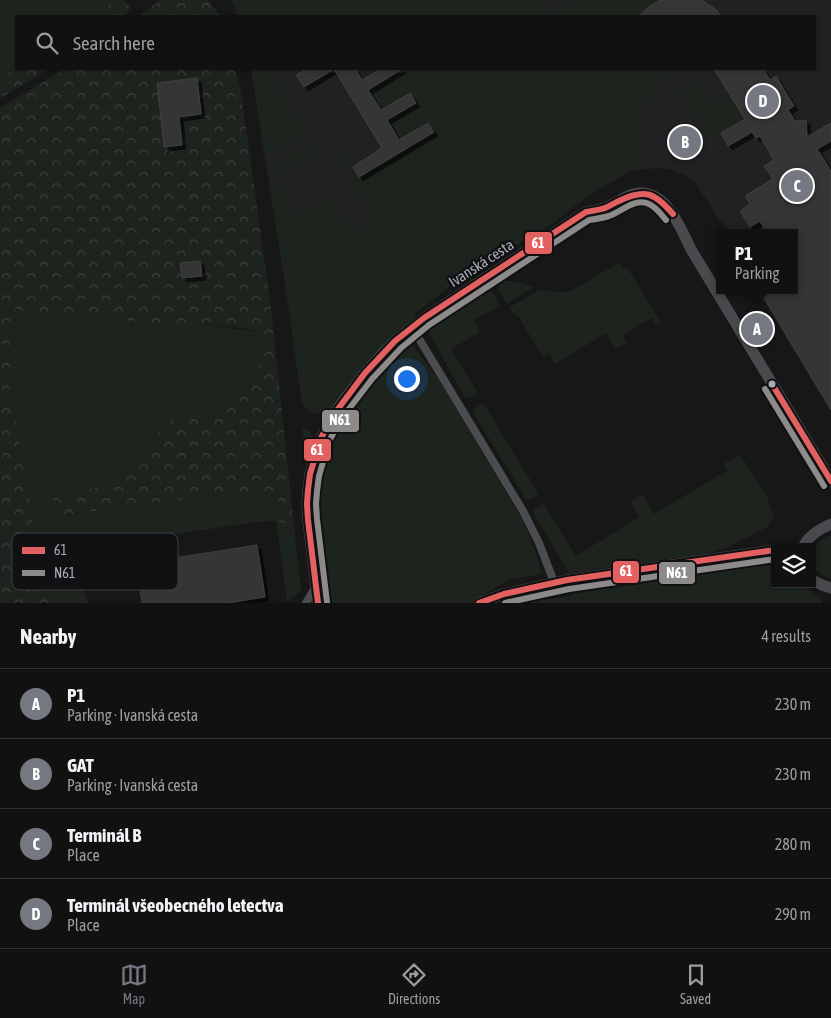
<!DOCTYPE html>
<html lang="en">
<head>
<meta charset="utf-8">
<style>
  :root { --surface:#111; --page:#1a1a1a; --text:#f1f3f6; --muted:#9c9d9f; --line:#303131; --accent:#757880 }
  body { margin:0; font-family:"Asap Condensed",sans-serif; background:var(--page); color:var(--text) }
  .controls { position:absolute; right:15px; bottom:15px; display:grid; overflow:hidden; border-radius:0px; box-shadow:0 1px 4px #0004 }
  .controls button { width:45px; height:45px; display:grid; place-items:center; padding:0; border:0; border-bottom:1px solid var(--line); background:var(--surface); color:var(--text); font:25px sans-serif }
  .you { position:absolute; left:406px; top:378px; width:18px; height:18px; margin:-12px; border:4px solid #fff; border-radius:50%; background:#1a73e8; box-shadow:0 0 0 8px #1a73e833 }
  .badge { display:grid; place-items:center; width:32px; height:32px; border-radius:50%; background:var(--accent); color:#fff; font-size:16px; font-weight:700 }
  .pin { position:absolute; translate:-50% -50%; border:2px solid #fff; box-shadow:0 1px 5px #0006 }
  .popup { position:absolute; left:716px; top:229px; width:82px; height:65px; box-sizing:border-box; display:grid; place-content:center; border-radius:0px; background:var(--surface); filter:drop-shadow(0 1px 4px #0005); font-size:16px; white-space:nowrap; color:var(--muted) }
  .popup b { font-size:19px; color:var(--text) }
  .popup::after { content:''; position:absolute; left:50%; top:100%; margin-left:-10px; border:10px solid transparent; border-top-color:var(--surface) }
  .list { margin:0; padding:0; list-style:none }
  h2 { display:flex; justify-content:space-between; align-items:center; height:65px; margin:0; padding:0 20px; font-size:21px }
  h2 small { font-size:16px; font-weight:400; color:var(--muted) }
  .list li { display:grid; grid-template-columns:32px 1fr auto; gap:15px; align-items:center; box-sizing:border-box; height:70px; padding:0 20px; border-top:1px solid var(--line) }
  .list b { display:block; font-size:19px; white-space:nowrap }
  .list p { margin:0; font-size:16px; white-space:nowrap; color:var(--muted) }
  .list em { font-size:16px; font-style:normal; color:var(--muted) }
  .icon { flex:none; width:28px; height:28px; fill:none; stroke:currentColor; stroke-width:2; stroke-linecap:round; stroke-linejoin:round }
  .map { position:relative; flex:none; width:831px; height:603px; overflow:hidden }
  .search { position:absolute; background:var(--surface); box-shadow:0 1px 4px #0004; left:15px; right:15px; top:15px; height:55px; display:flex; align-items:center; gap:12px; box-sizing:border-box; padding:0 18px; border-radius:0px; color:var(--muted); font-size:19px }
  .sheet { height:345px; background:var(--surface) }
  nav { display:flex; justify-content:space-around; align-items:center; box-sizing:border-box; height:70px; border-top:1px solid var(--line); background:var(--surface); font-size:14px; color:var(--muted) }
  nav a { display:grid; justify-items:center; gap:2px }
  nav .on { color:var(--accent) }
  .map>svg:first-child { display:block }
  .built { fill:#212123 }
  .grass { fill:#1d241e }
  .forest { fill:url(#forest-crowns) }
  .building { fill:#353536; stroke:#3f4043; filter:url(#shadow) }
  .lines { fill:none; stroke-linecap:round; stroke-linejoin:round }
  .street { stroke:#4b4c50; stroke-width:8 }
  .secondary { stroke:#4a4a4e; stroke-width:11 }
  .bus-1-casing { stroke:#111113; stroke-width:10 }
  .bus-2-casing { stroke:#111113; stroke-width:10 }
  .bus-1 { stroke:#e36061; stroke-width:6 }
  .bus-2 { stroke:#8d8b89; stroke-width:6 }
  .bus-dot { fill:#a8adb8; stroke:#111113; stroke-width:2 }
  .labels { text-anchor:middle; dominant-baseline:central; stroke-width:5; stroke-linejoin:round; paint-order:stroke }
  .street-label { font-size:15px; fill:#a8adb8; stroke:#111113 }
  .key { fill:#111113; stroke:#3e4045; stroke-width:1 }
  .key-label { font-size:14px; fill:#a8adb8 }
  .line-badge { stroke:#111113; stroke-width:2 }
  .badge-label { font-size:14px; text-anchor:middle; font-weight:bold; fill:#fff }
</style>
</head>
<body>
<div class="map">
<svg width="831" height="603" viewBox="0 0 831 603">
  <defs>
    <pattern id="forest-crowns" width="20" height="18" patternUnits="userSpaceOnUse" patternTransform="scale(1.25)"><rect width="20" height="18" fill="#1d241e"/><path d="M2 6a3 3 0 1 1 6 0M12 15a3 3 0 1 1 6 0" fill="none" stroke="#3b413d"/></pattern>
    <filter id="shadow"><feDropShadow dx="4" dy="4" stdDeviation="0" flood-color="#0009"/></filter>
  </defs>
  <rect width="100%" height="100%" fill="#171717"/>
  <!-- built -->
  <polygon class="built" points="231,0 831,0 831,411 761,290 794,290 794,233 728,233 696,184 684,175 672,170 659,168 630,171 587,197 553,223 454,283 414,314 416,317 378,350 360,370 346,388 323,414 313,413 307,409 302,404 288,303 251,69 815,69 815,16 237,16"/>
  <!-- grass -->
  <g class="grass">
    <polygon points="0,0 116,0 92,16 16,16 16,67 0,78"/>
    <polygon points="232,0 542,0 551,13 573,0 660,0 647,8 639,16 237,16"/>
    <polygon points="251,69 270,69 306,128 306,131 304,136 265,159"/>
    <path d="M 395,69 L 678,69 C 671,73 665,77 661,85 C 659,89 659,93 656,96 C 652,100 648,103 644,107 C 633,116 637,128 643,139 L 641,141 C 645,150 644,157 638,165 L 587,197 L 553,223 L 454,283 L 414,314 L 416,317 L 378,350 L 360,370 L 331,410 C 319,416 311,414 302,404 L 288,303 L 268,174 L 272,167 L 307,145 C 317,144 319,150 323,158 L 319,161 L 314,153 L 274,176 L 299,217 L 333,197 L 353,232 L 361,228 L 364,214 L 369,211 L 327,140 L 331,140 L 353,167 L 359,177 L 434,131 L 428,123 L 399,140 L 387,120 L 415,103 L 410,93 L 381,110 L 368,90 L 397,72 Z"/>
    <polygon points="698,78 715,107 731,97 743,118 708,140 676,88 680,89"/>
    <polygon points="620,264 623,268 628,269 661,322 656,325 652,318 623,335 627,343 616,349 606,333 555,364 550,354 543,357 518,316 512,312 509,308 540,289 558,293 571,291 615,265"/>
    <polygon points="505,281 513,281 534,287 507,304 498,288 500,287 498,284"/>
    <polygon points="492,291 500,306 474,320 480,332 451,349 478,393 471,397 465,398 426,327 483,292 490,292"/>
    <polygon points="15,310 151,323 198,323 265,333 263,359 215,418 174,417 110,486 52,494 58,516 224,494 280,501 277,521 294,526 301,591 287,602 276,521 255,522 132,541 72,555 88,603 48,603 37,549 28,489 9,385"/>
    <polygon points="405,344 412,344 440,382 523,521 538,558 541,574 509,580 469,603 326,603 314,510 317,478 325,448 336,425 363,385 397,349"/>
    <polygon points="483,403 539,494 530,500 526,499 473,412 476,407"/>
    <polygon points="305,428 311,432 313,443 308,460 306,461 302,430"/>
    <polygon points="740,454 768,499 774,517 767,527 729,547 707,554 569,573 534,514 534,510 544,504 576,556 639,517 631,502 642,494 654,514 728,470 724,464"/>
    <path d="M 831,535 L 831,579 C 821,575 812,571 812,559 C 812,545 818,541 831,535 Z"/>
    <polygon points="774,559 775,584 803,584 822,600 822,603 517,603 572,596 572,593 586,591 622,580"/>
  </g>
  <!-- forest -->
  <g class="forest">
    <polygon points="116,0 123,0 131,8 124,16 92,16"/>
    <polygon points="160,0 208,0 220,16 140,16"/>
    <polygon points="16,67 16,69 49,69 0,98 0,78"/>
    <polygon points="65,69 235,69 241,92 271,308 294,526 276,521 280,501 224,494 57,516 52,494 110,486 174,417 215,418 263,359 265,333 241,328 198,323 151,323 15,310 9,385 28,489 37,549 48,603 0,603 0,108"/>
  </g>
  <!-- building -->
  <g class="building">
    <polygon points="660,0 701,0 714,8 722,16 639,16 647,8"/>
    <polygon points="306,69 334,69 304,87 296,75"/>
    <polygon points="334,69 355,69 362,80 381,69 402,69 368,90 381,110 410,93 416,103 387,120 399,140 428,123 434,132 359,177 353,167 382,148"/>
    <polygon points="714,69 754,69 756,72 763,69 770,80 776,76 794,106 788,110 795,121 806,120 807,137 831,123 831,141 817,149 831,171 831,410 759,290 794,290 794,233 769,233 767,230 766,231 760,221 750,227 740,211 750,204 745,196 773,179 764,166 774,160 760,136 756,138 752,132 728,146 721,133 745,119"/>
    <polygon points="197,78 201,114 179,117 182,145 164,147 157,83"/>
    <polygon points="200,261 202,276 182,278 180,263"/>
    <polygon points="257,545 265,597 228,603 142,603 136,564"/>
  </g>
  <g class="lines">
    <!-- street -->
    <g class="street">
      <polyline points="412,327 523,511 539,543 554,582"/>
      <polyline points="306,603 316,586"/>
    </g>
    <!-- secondary -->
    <g class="secondary">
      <path d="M 803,547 C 809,535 820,529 831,524"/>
      <polyline points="812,580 822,585 831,588"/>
      <path d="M 318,603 L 308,520 L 307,504 L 308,490 L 310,474 L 321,438 L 335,413 L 344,400 L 365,373 L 384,352 L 395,341 L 424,318 L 586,212 C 592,211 599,210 605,208 C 615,204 623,197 633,194 C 666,186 680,228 692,251 L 831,481"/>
      <polyline points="479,603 504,594 567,580 775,550"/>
    </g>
    <defs>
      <g id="bus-1">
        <polyline points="772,384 831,481"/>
        <path d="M 318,603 L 308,520 L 307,504 L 308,490 L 310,474 L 321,438 L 335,413 L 365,373 L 395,341 L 424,318 L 586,212 C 592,211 599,210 605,208 C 610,206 614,203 619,201 C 645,188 655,193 673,214"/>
        <polyline points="479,603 504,594 567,580 775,550"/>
      </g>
      <g id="bus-2">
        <polyline points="765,389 824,486"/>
        <path d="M 327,602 L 317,519 L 316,504 L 317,491 L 319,476 L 329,441 L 342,418 L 372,379 L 401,348 L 429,325 L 589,220 C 596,219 602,218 609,216 C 621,212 635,197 649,204 C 656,207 661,214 666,220"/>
        <polyline points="505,603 569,589 775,559"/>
      </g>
    </defs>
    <!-- bus-1 casing -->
    <use href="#bus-1" class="bus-1-casing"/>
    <!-- bus-2 casing -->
    <use href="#bus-2" class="bus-2-casing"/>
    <!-- bus-1 -->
    <use href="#bus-1" class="bus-1"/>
    <!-- bus-2 -->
    <use href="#bus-2" class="bus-2"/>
  </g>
  <!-- markers -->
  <circle class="bus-dot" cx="772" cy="384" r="4.5"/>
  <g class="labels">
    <!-- street labels -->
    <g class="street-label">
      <text transform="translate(481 263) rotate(-33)">Ivanská cesta</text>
    </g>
  </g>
  <!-- legend -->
  <rect x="12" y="533" width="166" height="57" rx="8" class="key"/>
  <rect x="22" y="547" width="23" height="7" fill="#e36061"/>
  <rect x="22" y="570" width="23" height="6" fill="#8d8b89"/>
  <g class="key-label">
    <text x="54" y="555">61</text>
    <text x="54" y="578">N61</text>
  </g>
  <g class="line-badge">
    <rect x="524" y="231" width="29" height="24" rx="5" fill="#e36061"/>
    <rect x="321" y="409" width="39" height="24" rx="5" fill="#8d8b89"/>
    <rect x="303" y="438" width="29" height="24" rx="5" fill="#e36061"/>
    <rect x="612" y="560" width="28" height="24" rx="5" fill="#e36061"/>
    <rect x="658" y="561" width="38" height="24" rx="5" fill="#8d8b89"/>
  </g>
  <g class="badge-label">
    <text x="538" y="248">61</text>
    <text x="340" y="425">N61</text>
    <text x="317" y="455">61</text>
    <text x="626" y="576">61</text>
    <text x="677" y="578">N61</text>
  </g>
</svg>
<div class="controls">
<button><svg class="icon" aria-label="layers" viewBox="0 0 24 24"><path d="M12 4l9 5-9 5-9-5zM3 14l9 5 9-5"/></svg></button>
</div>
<div class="you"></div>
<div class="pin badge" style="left:757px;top:329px">A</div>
<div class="popup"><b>P1</b>Parking</div>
<div class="pin badge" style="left:685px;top:142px">B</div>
<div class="pin badge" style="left:797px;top:186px">C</div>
<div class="pin badge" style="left:763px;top:101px">D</div>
<div class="search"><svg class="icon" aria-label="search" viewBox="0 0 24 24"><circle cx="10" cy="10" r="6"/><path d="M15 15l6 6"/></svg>Search here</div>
</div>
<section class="sheet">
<h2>Nearby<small>4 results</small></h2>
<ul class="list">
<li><span class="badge">A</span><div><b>P1</b><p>Parking · Ivanská cesta</p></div><em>230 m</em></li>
<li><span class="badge">B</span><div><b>GAT</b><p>Parking · Ivanská cesta</p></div><em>230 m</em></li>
<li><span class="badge">C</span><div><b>Terminál B</b><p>Place</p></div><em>280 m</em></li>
<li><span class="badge">D</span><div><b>Terminál všeobecného letectva</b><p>Place</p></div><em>290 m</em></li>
</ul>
</section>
<nav>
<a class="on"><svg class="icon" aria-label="map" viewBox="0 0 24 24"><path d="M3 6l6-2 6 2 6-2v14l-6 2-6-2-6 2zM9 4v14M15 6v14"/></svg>Map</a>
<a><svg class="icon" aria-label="directions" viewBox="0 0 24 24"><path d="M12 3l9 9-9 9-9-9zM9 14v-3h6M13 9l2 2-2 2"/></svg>Directions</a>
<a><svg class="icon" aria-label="saved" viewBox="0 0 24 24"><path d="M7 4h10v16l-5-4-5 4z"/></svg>Saved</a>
</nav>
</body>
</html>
